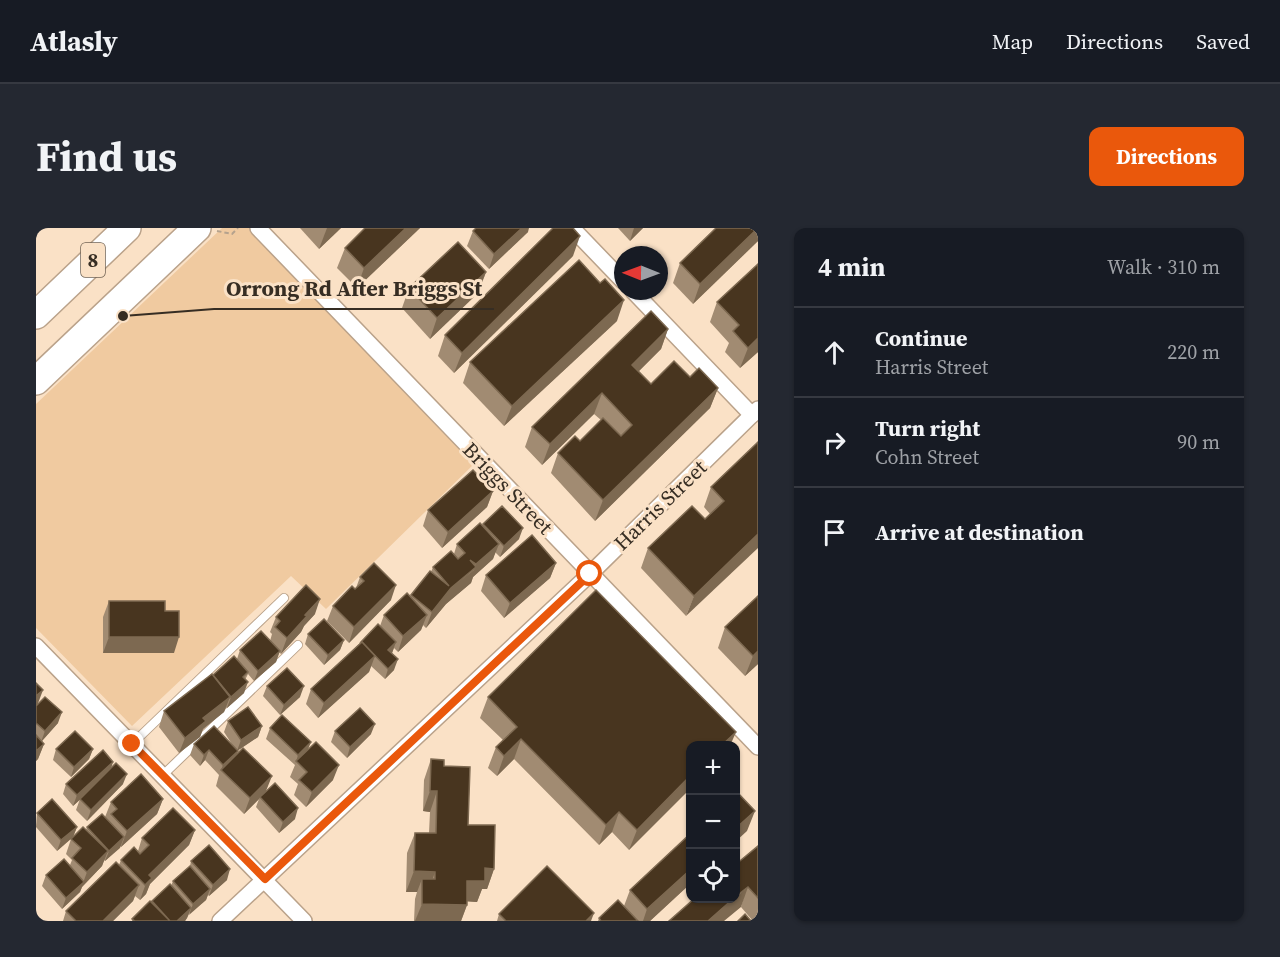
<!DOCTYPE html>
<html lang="en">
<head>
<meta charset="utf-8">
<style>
  :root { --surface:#171b24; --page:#242831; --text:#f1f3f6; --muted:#9ea1a6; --line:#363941; --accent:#ea580c }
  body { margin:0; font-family:"Source Serif 4",serif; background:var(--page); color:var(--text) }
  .controls { position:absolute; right:18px; bottom:18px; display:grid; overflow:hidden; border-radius:12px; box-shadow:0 2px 4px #0004 }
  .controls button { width:54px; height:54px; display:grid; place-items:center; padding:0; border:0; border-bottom:2px solid var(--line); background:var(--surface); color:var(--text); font:30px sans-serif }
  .compass { position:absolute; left:578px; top:18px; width:54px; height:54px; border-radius:50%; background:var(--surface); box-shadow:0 2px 4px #0004; rotate:271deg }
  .stop { position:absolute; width:18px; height:18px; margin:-14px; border:4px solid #ea580c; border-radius:50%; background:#fff }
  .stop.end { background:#ea580c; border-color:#fff; box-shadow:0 2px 6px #0008 }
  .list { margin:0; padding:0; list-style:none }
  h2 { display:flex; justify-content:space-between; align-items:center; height:78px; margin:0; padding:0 24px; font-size:26px }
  h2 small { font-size:20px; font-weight:400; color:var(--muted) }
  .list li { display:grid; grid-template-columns:39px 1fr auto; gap:18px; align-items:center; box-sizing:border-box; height:90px; padding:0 24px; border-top:2px solid var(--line) }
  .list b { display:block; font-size:22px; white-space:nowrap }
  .list p { margin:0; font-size:20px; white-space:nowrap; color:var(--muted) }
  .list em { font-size:20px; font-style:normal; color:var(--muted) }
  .icon { flex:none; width:33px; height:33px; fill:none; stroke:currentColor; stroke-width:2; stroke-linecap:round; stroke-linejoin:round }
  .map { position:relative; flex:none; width:722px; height:693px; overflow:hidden; border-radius:12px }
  header { display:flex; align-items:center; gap:36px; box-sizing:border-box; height:84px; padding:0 30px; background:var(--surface); border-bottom:2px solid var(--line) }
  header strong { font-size:28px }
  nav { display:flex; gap:33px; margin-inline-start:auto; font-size:21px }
  .intro { display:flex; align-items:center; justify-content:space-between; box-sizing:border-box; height:144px; padding:0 36px }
  h1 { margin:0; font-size:42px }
  .button { padding:15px 27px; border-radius:12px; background:var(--accent); color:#fff; font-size:21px; font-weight:700 }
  main { display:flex; gap:36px; padding:0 36px }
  aside { flex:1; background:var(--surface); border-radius:12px; box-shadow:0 2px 4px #0004 }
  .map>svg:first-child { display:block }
  .green { fill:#f0caa0 }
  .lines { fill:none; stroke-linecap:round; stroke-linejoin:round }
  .lane-casing { stroke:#baa28a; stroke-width:10 }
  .street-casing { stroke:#baa28a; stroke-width:18 }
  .highway-casing { stroke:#baa28a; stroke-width:30 }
  .path { stroke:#b5a28d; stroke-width:2; stroke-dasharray:4.5 3; stroke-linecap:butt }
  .lane { stroke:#fff; stroke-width:8 }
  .street { stroke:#fff; stroke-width:15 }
  .highway { stroke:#fff; stroke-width:27 }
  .wall { fill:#a18b72 }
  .shaded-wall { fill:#7d6951 }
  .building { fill:#48351f; stroke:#7d6951; stroke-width:1.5 }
  .route { stroke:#ea580c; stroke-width:8 }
  .labels { text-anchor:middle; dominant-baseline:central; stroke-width:6; stroke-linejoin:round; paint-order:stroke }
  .shield { fill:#fae1c6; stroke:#716354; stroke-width:1.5 }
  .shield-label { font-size:20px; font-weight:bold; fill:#362d23 }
  .street-label { font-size:21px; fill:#362d23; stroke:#fae1c6 }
  .leader { fill:none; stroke:#362d23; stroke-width:2 }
  .callout-dot { fill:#362d23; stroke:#fae1c6; stroke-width:2 }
  .callout-label { font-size:22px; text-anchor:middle; font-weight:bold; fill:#362d23; stroke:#fae1c6; stroke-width:6; stroke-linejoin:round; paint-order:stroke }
</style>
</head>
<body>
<header>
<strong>Atlasly</strong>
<nav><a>Map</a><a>Directions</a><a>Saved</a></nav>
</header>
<div class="intro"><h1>Find us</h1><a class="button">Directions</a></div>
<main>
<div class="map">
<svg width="722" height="693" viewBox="0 0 722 693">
  <rect width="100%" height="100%" fill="#fae1c6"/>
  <!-- green -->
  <polygon class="green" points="186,0 213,0 438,236 290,381 255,348 96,498 0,400 0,176"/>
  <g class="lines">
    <defs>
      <g id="lane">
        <polyline points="96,516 248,370"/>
        <polyline points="127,547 262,417"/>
      </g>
      <g id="street">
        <polyline points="222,0 722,519"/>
        <polyline points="536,0 587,53"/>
        <polyline points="597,63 716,187"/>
        <polyline points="0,418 268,693"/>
        <polyline points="184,693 554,346 722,181"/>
      </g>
      <g id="highway">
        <polyline points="0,87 91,0"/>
        <polyline points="0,153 161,0"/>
      </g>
    </defs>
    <!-- lane casing -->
    <use href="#lane" class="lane-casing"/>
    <!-- street casing -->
    <use href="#street" class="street-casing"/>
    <!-- highway casing -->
    <use href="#highway" class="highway-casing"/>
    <!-- path -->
    <polyline class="path" points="181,3 196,6 202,0"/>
    <!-- lane -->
    <use href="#lane" class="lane"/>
    <!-- street -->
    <use href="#street" class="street"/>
    <!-- highway -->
    <use href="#highway" class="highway"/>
  </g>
  <!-- wall -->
  <g class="wall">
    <polygon points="264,0 305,0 283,21"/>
    <polygon points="329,0 384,0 321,60 301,40 309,20"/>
    <polygon points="582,0 607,0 594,13"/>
    <polygon points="722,0 722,13 657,76 637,55 644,35"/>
    <polygon points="437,3 492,4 453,41 431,18"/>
    <polygon points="537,28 418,145 402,128 409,107"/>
    <polygon points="722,36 722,124 704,140 689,124 693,115 674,94 681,74"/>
    <polygon points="450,44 442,65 394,111 366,80 373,60"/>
    <polygon points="581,93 468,198 427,155 434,134"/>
    <polygon points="632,101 625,121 603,143 615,156 654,149 682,160 674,180 559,293 515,245 522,225 544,213 565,192 558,186 506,237 489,219 496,199"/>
    <polygon points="722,214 650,388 605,340 612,320 669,291 674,286 668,279 675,259"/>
    <polygon points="457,263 451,279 406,320 387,298 392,282"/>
    <polygon points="447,296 483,311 464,329 459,324 457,331 437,349 435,355 410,376 390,400 387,397 385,402 362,424 358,420 356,425 358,442 349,451 335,438 333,444 282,490 270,476 275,461 325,414 344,398 348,387 374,368 395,344 397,339 418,326 421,316 446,298"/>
    <polygon points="520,335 514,350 468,390 445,363 450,347"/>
    <polygon points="324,349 355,372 313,415 291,393 297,378 320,360"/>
    <polygon points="722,368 722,436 709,448 682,420 689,399"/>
    <polygon points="73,373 129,383 138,425 67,425 67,389"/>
    <polygon points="279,386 268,398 265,404 245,426 243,424 240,434 218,453 212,446 209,452 208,465 191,480 190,479 188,484 167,501 164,509 143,525 123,499 128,483 177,447 201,431 204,422 234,413 236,406 234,404 240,389"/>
    <polygon points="272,406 308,412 304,422 288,437 269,416"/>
    <polygon points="0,455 2,477 22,495 6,513 8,516 2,531 0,533"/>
    <polygon points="231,458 264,469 244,487 227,468"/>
    <polygon points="452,469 700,504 593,622 576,604 563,617 478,531 461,548 452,540 460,519 467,512 444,490"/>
    <polygon points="192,493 226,498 222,509 201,523 201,526 230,563 259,591 243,605 220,579 223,571 208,586 180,558 183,547 169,532 164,538 154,527 158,516 199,521 188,504"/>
    <polygon points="234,500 272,521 297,552 270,579 258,567 262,556 254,549 259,537 230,511"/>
    <polygon points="299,503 335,506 311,530 295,514"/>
    <polygon points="20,521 57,521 53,531 35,549 17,532"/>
    <polygon points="395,531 408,538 432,597 458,641 451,661 446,661 441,674 431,673 431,677 425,693 378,693 379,671 381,664 370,664 371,625 379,605 393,605 394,584 387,583 388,552"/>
    <polygon points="75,540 87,556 51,593 40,582 44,571 47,569 37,578 27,566 30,556"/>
    <polygon points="127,571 121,586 85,619 85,618 69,633 68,632 66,638 46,659 44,664 26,681 6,658 10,647 34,637 36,632 30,626 35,611 50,602 51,599 69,589 75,574"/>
    <polygon points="1,585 41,599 37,609 21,623 0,599"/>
    <polygon points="159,602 153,617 114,656 110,666 104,672 99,668 97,673 77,693 27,693 30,683 83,637 85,632 102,623 106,610"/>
    <polygon points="722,618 722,693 717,693 705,679"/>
    <polygon points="155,633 191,652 173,668 172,667 170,672 153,686 151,690 149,693 96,693 96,691 116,675 116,673 135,658 137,653 154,638"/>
    <polygon points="654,656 614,693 562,693 563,690 588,678 594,662"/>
    <polygon points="463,686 550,693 461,693"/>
  </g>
  <!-- shaded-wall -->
  <g class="shaded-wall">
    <polygon points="291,0 305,0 283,21"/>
    <polygon points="370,0 384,0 321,60 328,40"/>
    <polygon points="486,0 493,0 492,4 453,41 458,26"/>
    <polygon points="598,0 607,0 594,13"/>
    <polygon points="722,0 722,13 657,76 664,56"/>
    <polygon points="544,8 537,28 418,145 426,125"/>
    <polygon points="450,44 442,65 394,111 401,90"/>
    <polygon points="588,72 581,93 468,198 476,178"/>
    <polygon points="632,101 625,121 589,157 596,137"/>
    <polygon points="722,110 722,124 704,140 712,120"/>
    <polygon points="682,160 674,180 559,293 567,272"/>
    <polygon points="566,165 558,186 506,237 514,216"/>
    <polygon points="457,263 451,279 406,320 412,304"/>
    <polygon points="487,300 483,311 464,329 468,318"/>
    <polygon points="722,306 722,320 650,388 658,368"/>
    <polygon points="463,316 457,331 437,349 435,355 410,376 390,400 396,384 415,360 438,342 440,336"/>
    <polygon points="520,335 514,350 468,390 474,375"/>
    <polygon points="360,357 355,372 313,415 318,399"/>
    <polygon points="284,371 279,386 268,398 265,404 245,426 251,410 269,387"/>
    <polygon points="391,387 385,402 362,424 367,408"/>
    <polygon points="73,409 143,409 138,425 67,425"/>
    <polygon points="308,412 304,422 288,437 292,427"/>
    <polygon points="360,414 356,425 348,433 352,422"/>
    <polygon points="244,423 240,434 218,453 222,443"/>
    <polygon points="722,423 722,436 709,448 717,428"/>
    <polygon points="339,428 333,444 282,490 288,475"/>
    <polygon points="362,431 358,442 349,451 352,441"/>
    <polygon points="212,454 208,465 191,480 195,469"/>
    <polygon points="268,458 264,469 244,487 248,477"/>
    <polygon points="7,462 1,478 0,479 0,468"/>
    <polygon points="194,469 188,484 167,501 164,509 143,525 149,510 167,490"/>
    <polygon points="26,484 22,495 5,514 9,503"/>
    <polygon points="339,496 335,506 311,530 314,519"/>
    <polygon points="226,498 222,509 201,523 205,512"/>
    <polygon points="700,504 694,518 685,518"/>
    <polygon points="485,511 478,531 461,548 468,528"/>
    <polygon points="275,514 271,524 260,533 259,537 262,527"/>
    <polygon points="8,516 2,531 0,533 0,523"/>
    <polygon points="57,521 53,531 35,549 38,539"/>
    <polygon points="173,522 169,532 164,538 168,527"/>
    <polygon points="202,523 198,534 185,542 183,547 187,537"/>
    <polygon points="77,534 74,544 37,578 41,567"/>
    <polygon points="303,537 297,552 270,579 276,564"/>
    <polygon points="91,546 87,556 51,593 55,582"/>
    <polygon points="236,548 230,563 224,569 223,571 208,586 214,570"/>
    <polygon points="654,548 654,561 593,622 601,602"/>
    <polygon points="394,563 401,563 394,584 387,583"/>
    <polygon points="127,571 121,586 85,619 91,603"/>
    <polygon points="262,580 259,591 243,605 247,594"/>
    <polygon points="719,583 711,603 699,614 699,601"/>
    <polygon points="583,584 576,604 563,617 570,597"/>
    <polygon points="41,599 37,609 21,623 25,612"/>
    <polygon points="159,602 153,617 114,656 110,666 104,672 113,647"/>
    <polygon points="88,609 84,620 69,633 73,623"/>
    <polygon points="72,623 66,638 46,659 44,664 26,681 30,670 47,655 51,644"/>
    <polygon points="449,640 458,641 451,661 446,661 441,674 424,673 431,653"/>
    <polygon points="194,641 191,652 173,668 177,657"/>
    <polygon points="654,642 654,656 614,693 607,693 611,681"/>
    <polygon points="378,643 399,644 392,664 386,651 381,664 370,664"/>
    <polygon points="103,657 97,673 77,693 67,693"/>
    <polygon points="712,659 705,679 688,693 672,693 698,670 699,670"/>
    <polygon points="174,661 170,672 153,687 157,676"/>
    <polygon points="386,676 431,677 425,693 379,693"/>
    <polygon points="155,680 151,690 149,693 141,693"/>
    <polygon points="558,685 555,693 550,693"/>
  </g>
  <!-- building -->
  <g class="building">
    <polygon points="329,0 370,0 328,40 309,20"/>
    <polygon points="440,0 486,0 458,26 437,3"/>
    <polygon points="517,0 537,0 544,8 426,125 409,107"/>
    <polygon points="680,0 722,0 664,56 644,35"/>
    <polygon points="422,14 450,44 401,90 373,60"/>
    <polygon points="543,32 564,55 569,51 588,72 476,178 434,134"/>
    <polygon points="722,36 722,110 712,120 697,103 703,97 681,74"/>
    <polygon points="615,83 632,101 596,137 615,156 638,133 654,149 663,140 682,160 567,272 522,225 539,208 544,213 567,190 585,208 596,197 566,165 514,216 496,199"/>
    <polygon points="722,214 722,306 658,368 612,320 656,278 669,291 688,273 675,259"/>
    <polygon points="437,242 457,263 412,304 392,282"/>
    <polygon points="466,278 487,300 468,318 447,296"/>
    <polygon points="444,295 463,316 440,336 434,332 440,339 415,360 396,384 375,367 394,343 413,358 397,339 415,323 422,331 429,325 421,316"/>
    <polygon points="496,307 520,335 474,375 450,347"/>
    <polygon points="338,335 360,357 318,399 297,378 316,358 319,361 328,353 324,349"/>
    <polygon points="270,357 284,371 269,387 271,388 251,410 239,399 244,393 240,389"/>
    <polygon points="560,362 700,504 685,518 654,518 654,548 601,602 583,584 570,597 485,511 468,528 460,519 481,499 452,469"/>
    <polygon points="371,365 391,387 367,408 348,387"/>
    <polygon points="722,368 722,423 717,428 689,399"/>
    <polygon points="73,373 129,373 129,383 143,383 143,409 73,409"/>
    <polygon points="288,391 308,412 292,427 272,406"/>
    <polygon points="342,396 360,414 352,422 362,431 352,441 326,414 325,414"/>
    <polygon points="225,403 244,423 222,443 204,422"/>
    <polygon points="326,414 339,428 288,475 275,461"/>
    <polygon points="198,428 212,444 207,449 212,454 195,469 177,447"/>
    <polygon points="251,440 268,458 248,477 231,458"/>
    <polygon points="176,446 194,469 167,490 170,493 149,510 128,483"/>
    <polygon points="0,455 7,462 0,468"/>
    <polygon points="9,469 26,484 9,503 0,495 0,478"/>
    <polygon points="212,479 226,498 205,512 192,493"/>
    <polygon points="324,480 339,496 314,519 299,503"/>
    <polygon points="246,487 275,514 262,527 234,500"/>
    <polygon points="178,498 202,523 187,537 173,522 168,527 158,516"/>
    <polygon points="39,503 57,521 38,539 20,521"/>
    <polygon points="0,507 8,516 0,523"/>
    <polygon points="280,514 303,537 276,564 263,552 271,544 260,533"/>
    <polygon points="207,520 236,548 214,570 185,542"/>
    <polygon points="67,522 77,534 41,567 30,556"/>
    <polygon points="395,531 408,532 408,538 434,539 432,597 459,597 458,641 449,640 449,653 431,653 431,677 386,676 386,651 399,651 399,644 378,643 379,605 400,605 401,563 394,563"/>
    <polygon points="80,535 91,546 55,582 44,571"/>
    <polygon points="105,546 127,571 91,603 75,586 81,581 75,574"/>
    <polygon points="239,555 262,580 247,594 224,569"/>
    <polygon points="701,564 719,583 699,601 699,565"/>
    <polygon points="16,571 41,599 25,612 1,585"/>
    <polygon points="137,580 159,602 113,647 116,650 109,657 85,632 98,619 104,626 113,617 106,610"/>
    <polygon points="66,586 88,609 73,623 51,599"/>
    <polygon points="47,599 72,623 51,644 36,630 45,620 35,611"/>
    <polygon points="654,606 654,642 611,681 594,662"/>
    <polygon points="173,617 194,641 177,657 155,633"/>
    <polygon points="722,618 722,670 712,659 699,669 699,637"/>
    <polygon points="28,631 48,654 30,670 10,647"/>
    <polygon points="80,634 103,657 67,693 40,693 30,683"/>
    <polygon points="154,638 174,661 157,676 137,653"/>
    <polygon points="511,638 558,685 550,693 470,693 463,686"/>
    <polygon points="134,656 155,680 141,693 99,693 96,691 114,673 134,693 116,673"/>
    <polygon points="659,670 698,670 672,693 633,693"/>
    <polygon points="582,672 602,693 565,693 563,690"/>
    <polygon points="709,686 715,693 702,693"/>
  </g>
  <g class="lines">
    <!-- route -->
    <polyline class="route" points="96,516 229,651 554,346"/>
  </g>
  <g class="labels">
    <!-- shield labels -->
    <rect class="shield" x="45" y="15" width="24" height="34" rx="4.5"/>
    <g class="shield-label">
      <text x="57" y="32">8</text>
    </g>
    <!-- street labels -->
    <g class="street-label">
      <text transform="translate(472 260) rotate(46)">Briggs Street</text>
      <text transform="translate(624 277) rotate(-44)">Harris Street</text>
    </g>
  </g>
  <!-- callouts -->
  <path class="leader" d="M87 88L178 81H458"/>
  <circle class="callout-dot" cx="87" cy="88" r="6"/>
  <g class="callout-label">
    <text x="318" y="68">Orrong Rd After Briggs St</text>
  </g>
</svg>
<div class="controls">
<button>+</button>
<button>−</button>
<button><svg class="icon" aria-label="locate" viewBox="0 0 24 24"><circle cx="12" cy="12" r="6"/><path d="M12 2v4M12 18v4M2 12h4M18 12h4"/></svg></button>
</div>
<svg class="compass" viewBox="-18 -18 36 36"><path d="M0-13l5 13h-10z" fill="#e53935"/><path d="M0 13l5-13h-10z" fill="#9ea1a6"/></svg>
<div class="stop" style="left:554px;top:346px"></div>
<div class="stop end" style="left:96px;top:516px"></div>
</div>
<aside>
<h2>4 min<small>Walk · 310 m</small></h2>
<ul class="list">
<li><svg class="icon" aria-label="ahead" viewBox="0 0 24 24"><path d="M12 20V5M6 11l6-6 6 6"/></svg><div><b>Continue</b><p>Harris Street</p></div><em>220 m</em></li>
<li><svg class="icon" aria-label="right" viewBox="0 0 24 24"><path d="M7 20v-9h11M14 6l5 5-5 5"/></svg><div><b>Turn right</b><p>Cohn Street</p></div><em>90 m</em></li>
<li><svg class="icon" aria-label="arrive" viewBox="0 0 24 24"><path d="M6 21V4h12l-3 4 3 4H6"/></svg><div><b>Arrive at destination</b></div></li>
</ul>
</aside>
</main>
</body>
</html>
